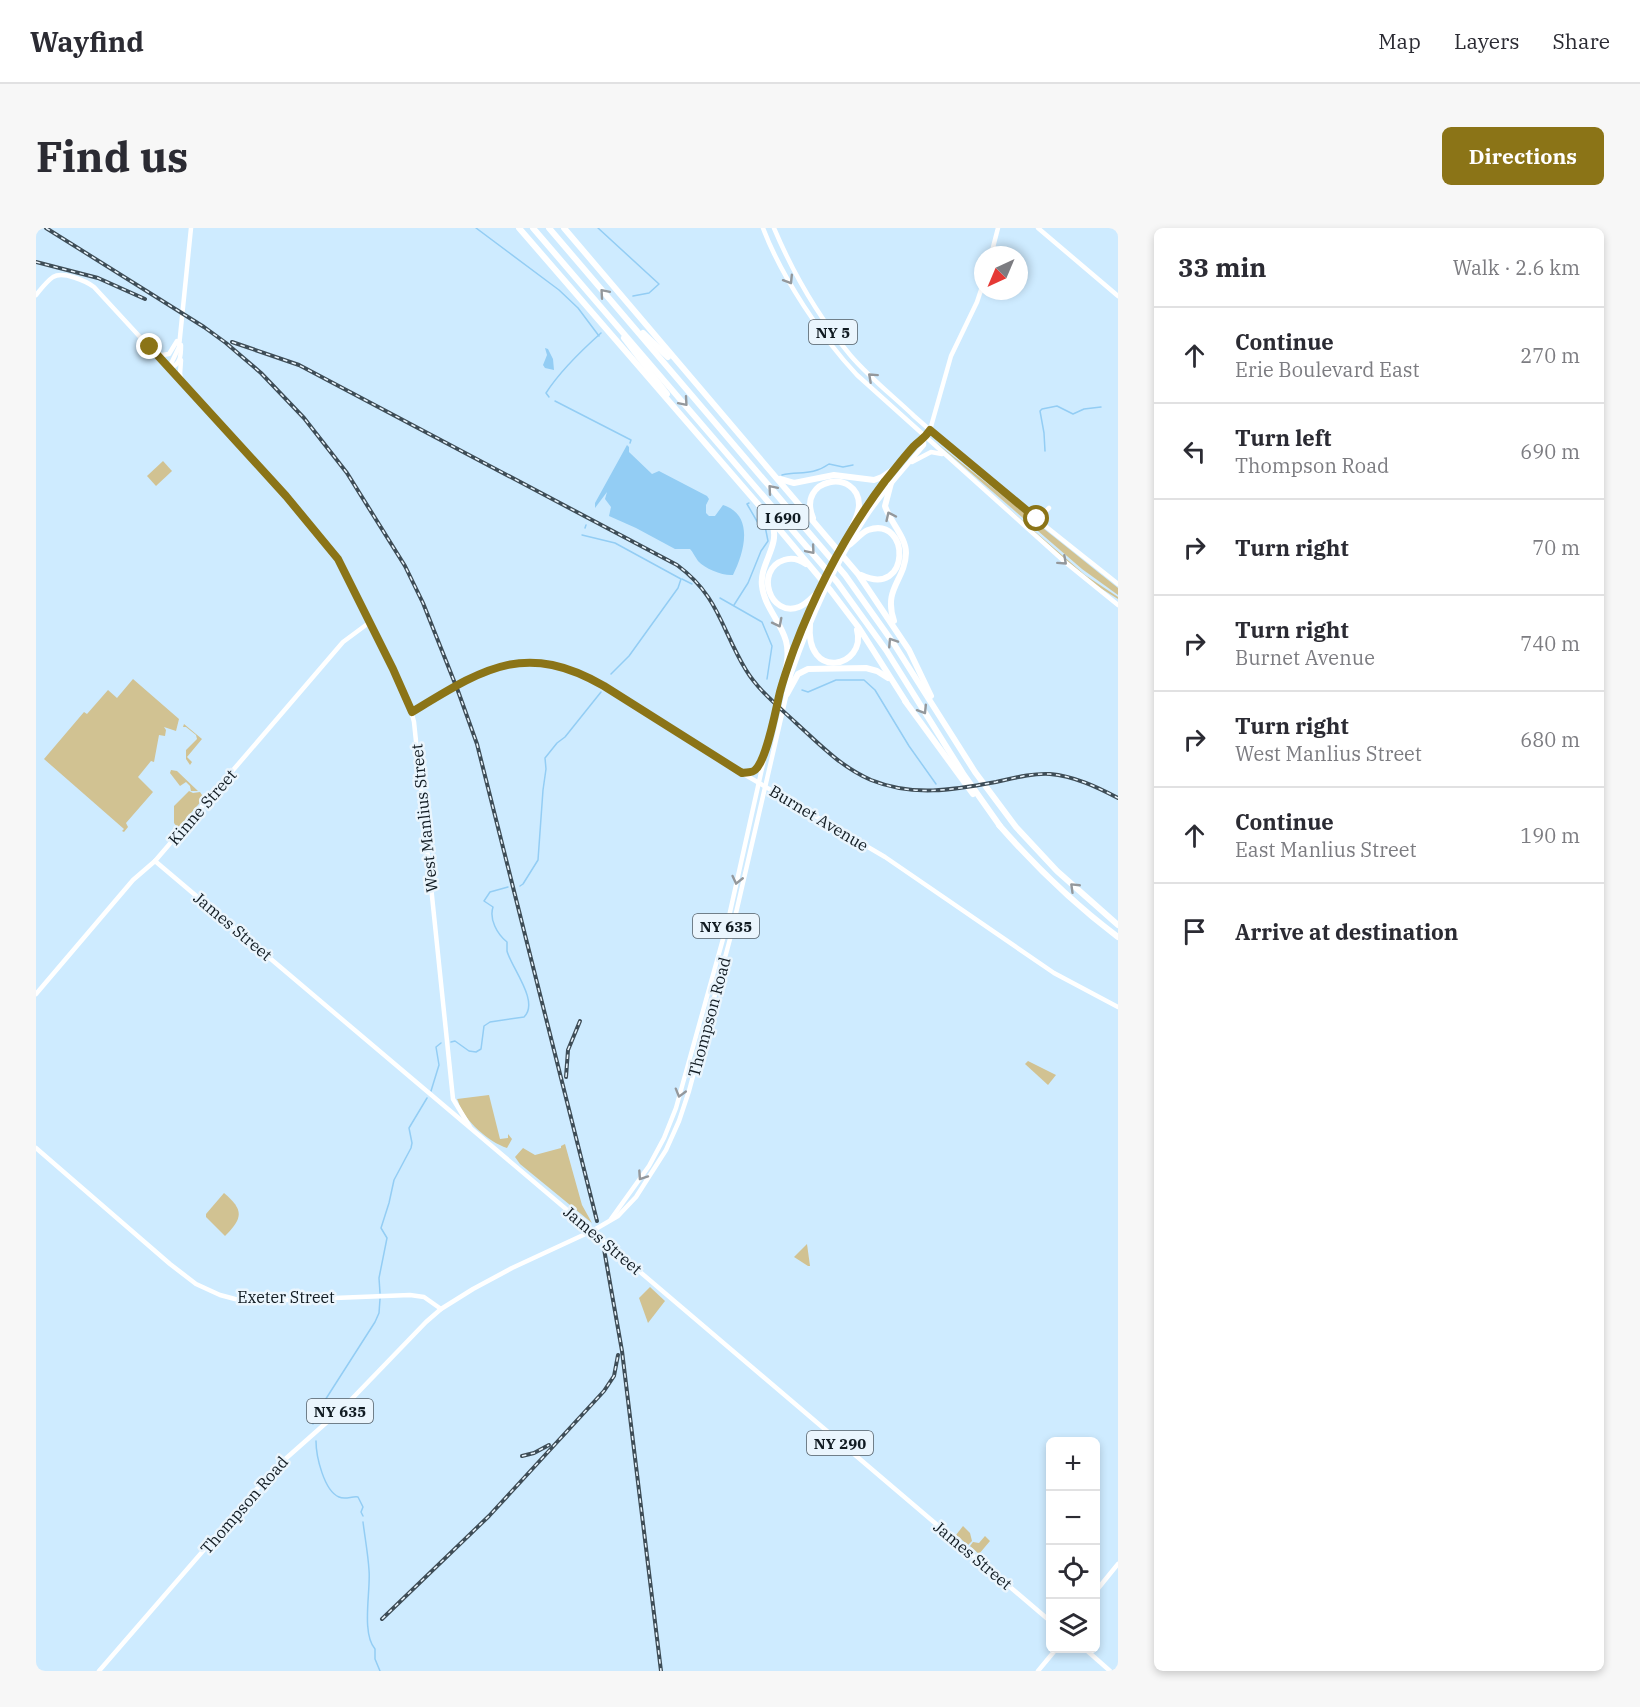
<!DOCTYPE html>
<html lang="en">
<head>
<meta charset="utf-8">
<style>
  :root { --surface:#fff; --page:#f7f7f7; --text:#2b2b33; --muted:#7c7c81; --line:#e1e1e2; --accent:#8b7417 }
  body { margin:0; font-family:"IBM Plex Serif",serif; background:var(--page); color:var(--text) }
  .controls { position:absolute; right:18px; bottom:18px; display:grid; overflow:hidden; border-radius:9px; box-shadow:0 3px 9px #0003 }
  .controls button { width:54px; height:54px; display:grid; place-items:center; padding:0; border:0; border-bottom:2px solid var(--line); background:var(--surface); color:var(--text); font:30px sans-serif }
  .compass { position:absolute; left:938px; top:18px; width:54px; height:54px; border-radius:50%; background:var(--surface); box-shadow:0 3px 9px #0003; rotate:224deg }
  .stop { position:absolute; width:18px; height:18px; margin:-14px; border:4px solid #8b7417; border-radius:50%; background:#fff }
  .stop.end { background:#8b7417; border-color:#fff; box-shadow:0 2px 6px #0008 }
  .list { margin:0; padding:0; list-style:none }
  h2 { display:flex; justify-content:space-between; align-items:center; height:78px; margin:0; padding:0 24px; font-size:26px }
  h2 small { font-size:20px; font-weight:400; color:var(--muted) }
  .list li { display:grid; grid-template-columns:39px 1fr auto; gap:18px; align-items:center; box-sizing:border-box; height:96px; padding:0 24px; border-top:2px solid var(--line) }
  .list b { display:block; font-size:22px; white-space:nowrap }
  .list p { margin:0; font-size:20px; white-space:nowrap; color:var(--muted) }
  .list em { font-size:20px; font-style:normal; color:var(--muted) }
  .icon { flex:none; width:33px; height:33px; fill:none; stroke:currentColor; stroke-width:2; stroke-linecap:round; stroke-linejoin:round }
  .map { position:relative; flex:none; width:1082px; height:1443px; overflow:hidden; border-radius:9px }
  header { display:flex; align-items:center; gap:36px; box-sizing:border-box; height:84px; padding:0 30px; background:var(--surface); border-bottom:2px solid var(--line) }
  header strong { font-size:28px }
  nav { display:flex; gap:33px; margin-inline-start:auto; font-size:21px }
  .intro { display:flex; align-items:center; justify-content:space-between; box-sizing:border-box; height:144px; padding:0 36px }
  h1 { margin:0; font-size:42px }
  .button { padding:15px 27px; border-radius:9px; background:var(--accent); color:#fff; font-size:21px; font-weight:700 }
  main { display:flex; gap:36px; padding:0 36px }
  aside { flex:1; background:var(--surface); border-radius:9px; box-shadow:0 3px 9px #0003 }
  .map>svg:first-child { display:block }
  .green { fill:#d1c292 }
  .water { fill:#93cdf4 }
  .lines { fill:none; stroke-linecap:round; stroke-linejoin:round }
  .stream { stroke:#93cdf4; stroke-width:1.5 }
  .secondary { stroke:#fff; stroke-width:4.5 }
  .primary { stroke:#fff; stroke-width:4.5 }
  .highway { stroke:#fff; stroke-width:6 }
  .rail-casing { stroke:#3e4d57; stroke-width:4 }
  .rail { stroke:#eaf5fd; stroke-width:1.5; stroke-dasharray:4.5; stroke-linecap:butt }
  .oneway { stroke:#94989c }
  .route { stroke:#8b7417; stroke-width:8 }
  .labels { text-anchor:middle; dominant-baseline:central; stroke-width:5; stroke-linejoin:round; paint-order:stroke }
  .shield { fill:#eaf5fd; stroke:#525c64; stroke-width:1.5 }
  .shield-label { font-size:15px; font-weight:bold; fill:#111b22 }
  .street-label { font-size:16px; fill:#111b22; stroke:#eaf5fd }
</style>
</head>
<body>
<header>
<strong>Wayfind</strong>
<nav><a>Map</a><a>Layers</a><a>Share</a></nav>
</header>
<div class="intro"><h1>Find us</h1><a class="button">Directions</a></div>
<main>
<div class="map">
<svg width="1082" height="1443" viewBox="0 0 1082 1443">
  <rect width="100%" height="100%" fill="#ceebff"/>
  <!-- green -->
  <g class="green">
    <polygon points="898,213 1082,360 1082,367 1046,341"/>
    <polygon points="127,233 136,243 120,258 111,248"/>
    <polygon points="933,246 1049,347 1082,369 1082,371 1053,353"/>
    <polygon points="97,451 143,491 140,503 128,499 130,502 129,508 123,507 118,534 115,533 102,549 117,564 90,595 92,599 88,604 86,603 88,601 8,531 48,484 51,486 72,462 81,470"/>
    <polygon points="148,496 166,511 151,529 156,534 154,537 150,531 150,522 161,511 160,507 150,499 147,499"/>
    <polygon points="135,542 141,543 162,563 155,563 154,558 150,554 144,558 134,545"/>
    <polygon points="153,563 157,565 164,564 168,570 142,600 138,595 138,578"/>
    <polygon points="992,833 1020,847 1012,857 989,836"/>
    <path d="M 453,867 L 464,911 L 472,910 L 472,906 L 476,911 L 471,920 C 453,914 428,893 422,873 L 421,871 Z"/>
    <polygon points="529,916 546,977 556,995 484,936 479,929 487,920 499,927 525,920 525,918"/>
    <path d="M 188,965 C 208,982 207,990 189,1008 L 170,989 L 170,986 Z"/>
    <polygon points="771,1016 774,1038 772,1038 758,1029"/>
    <polygon points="614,1059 629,1073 612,1095 603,1070"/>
    <polygon points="927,1298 934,1305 936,1313 932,1317 920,1307"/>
    <polygon points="949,1308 954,1313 943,1326 934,1318 937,1314 943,1315"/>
  </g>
  <!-- water -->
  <g class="water">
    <polygon points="509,120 512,121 517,131 518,142 509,140 507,137 511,127"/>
    <path d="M 591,217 L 593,219 L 593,224 L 616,246 L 623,243 L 671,268 L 673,271 L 670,277 L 670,285 L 673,288 L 679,288 L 687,277 C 719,287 708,325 697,347 C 687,348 669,341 662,333 C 659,329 657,324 654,321 L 639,321 L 600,300 L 573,288 L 575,279 L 569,271 L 571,264 L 559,280 L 559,275 Z"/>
  </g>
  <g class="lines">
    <!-- stream -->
    <g class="stream">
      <polyline points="440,0 523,62 542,80 563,108"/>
      <polyline points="562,0 623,56 613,65 597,68"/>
      <path d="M 513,169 L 510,165 C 524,143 546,122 565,105"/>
      <polyline points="519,173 595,212 594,215"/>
      <polyline points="1009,223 1008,205 1004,183 1006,181 1021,178 1037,186 1048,181 1065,179"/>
      <path d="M 746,247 C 763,243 776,248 793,236 L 807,239 L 817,237"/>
      <polyline points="549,300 550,297"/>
      <polyline points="546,307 579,315 645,351 642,360 593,428 575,446"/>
      <polyline points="646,351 656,356"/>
      <polyline points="684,370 726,394 736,418 731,451"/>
      <polyline points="698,377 712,355 725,323 732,313 729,298 722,295 711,276 713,275"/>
      <polyline points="766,462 772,464 800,452 828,452 839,462 873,518 900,556"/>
      <polyline points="484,658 487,656 502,632 507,562 510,541 509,530 521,515 529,509 565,464"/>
      <path d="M 415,814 L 419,813 L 433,823 L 440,824 L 445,821 L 448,798 L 454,794 L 488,789 C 504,774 475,739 471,723 C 471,720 471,717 471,714 C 461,706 453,691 457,679 L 448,673 L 454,664 L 472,659"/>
      <polyline points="395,863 403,837 400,819 405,815"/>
      <polyline points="344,1065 343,1050 351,1010 345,1000 353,975 358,952 375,920 376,915 373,900 391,870"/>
      <polyline points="277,1196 277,1191 339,1094 343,1085 344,1071"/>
      <path d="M 280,1213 C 280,1228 288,1263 303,1269 C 309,1272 316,1268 322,1269 L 327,1279 L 325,1284 L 327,1288"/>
      <path d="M 327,1294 C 329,1310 332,1326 333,1342 C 335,1362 325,1405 339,1421 L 339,1431 L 344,1443"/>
    </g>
    <!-- secondary -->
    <g class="secondary">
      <polyline points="1002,0 1082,68"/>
      <polyline points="955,27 962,0"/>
      <path d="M 0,67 C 5,61 10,54 17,49 C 27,43 50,53 58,59 L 232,248 L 302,331 L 374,478 L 378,494 L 417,871 L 434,899"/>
      <polyline points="121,125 126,127 133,126 141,113"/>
      <polyline points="145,132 144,146 146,153"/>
      <polyline points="133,140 143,119 155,0"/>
      <path d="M 133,140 C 145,137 145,127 145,117"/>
      <polyline points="894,202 915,128 941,74 947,56"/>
      <polyline points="377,484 440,447 465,437 492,434 511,435 547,446 706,545 849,629 1018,745 1082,779"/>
      <polyline points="119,633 556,1003"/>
      <polyline points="0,766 97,652 119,633 307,414 334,394"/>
      <polyline points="0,920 134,1036 160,1056 184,1067 199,1071 223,1073 374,1067 388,1069 405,1081"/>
      <polyline points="1060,1363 1082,1336"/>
      <polyline points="1002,1443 1021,1420"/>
    </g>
    <!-- primary -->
    <g class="primary">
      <path d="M 727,0 C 745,48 786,110 821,147 L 1029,334 L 1082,377"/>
      <path d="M 738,0 C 757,45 784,91 815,128 C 834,150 857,168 878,188 C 944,247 1013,301 1082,356"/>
      <polyline points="876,234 895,224 906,226"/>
      <polyline points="1001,291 1013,280"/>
      <polyline points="820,295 861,239 894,202"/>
      <polyline points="706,545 719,542 727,525"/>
      <polyline points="575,991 613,938 628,910 640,880 692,693 737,491 749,446 782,364 815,302"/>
      <polyline points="556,1003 1014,1393"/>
      <polyline points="1048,1420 1074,1443"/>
      <path d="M 63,1443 L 238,1241 L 308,1179 L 390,1094 L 405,1081 L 437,1061 L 476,1040 L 558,1002 L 582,988 L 600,969 L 630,922 L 643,893 L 653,863 L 694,711 L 755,447 C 774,392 798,338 830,289 C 847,263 868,241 888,217 L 888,211"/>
    </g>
    <!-- highway -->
    <g class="highway">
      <polyline points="483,0 727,282 795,363 823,400 870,474"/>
      <polyline points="497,0 801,354 850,422 928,547 964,598"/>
      <polyline points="513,0 809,347 858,416 939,544 980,599 1021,643 1082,697"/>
      <polyline points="528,0 822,346 873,422 895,468"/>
      <polyline points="607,105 632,129"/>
      <polyline points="588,110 631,166"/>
      <polyline points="744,251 758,255 798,247 838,252 846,249 861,239"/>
      <path d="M 855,255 L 849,278 C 854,294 870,309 870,325 C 869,353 847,360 858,393"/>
      <path d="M 777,290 C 760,249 823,240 823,277 C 823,286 817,296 814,304"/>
      <path d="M 736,296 C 745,317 723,336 726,358 C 728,378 745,394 750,413 C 753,424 751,435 749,446"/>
      <path d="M 813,317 C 819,313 825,305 832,302 C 875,287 875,371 825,347"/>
      <path d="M 770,336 C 763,331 756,329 748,332 C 718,342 734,390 763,379 C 771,376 776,369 782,364"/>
      <path d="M 774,396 C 769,454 831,439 821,402"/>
      <polyline points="751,466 762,446 772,441 830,440 841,443 852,450"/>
      <polyline points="869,473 937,566"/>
      <path d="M 963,597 C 999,638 1038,676 1082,709"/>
    </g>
    <defs>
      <g id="rail">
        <polyline points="10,0 168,99 190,115 225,145 268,190 311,245 369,338 387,375 422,463 441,516 561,993"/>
        <polyline points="0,34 62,50 109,71"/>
        <path d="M 196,114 L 263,137 L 641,337 C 683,368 685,401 710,442 C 722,462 742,478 759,494 C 783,516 805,539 835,552 C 877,569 917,562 960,554 C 978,550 996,545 1014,546 C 1038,548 1061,559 1082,570"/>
        <polyline points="530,849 532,822 544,793"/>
        <polyline points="568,1021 586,1123 625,1443"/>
        <polyline points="486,1228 498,1225 513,1217"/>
        <polyline points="346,1391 453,1288 568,1163 578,1148 582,1127"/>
      </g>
    </defs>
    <!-- rail casing -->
    <use href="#rail" class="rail-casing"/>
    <!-- rail -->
    <use href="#rail" class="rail"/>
  </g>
  <!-- one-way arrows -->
  <defs><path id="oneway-chevron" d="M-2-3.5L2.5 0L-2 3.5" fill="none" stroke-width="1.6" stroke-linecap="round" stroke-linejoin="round" transform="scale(1.5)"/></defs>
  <g class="oneway">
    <use href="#oneway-chevron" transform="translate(753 52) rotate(58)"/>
    <use href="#oneway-chevron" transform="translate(568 65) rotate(-131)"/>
    <use href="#oneway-chevron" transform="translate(836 149) rotate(-138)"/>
    <use href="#oneway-chevron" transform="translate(648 174) rotate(49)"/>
    <use href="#oneway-chevron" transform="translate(736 261) rotate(-131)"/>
    <use href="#oneway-chevron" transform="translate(854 288) rotate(-115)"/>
    <use href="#oneway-chevron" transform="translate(775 322) rotate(50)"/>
    <use href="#oneway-chevron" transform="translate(1027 333) rotate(42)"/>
    <use href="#oneway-chevron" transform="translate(742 395) rotate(63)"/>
    <use href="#oneway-chevron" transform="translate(856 414) rotate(-123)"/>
    <use href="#oneway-chevron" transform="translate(887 482) rotate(58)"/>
    <use href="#oneway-chevron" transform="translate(701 652) rotate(103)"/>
    <use href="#oneway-chevron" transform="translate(1038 659) rotate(-136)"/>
    <use href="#oneway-chevron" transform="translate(644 865) rotate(106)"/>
    <use href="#oneway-chevron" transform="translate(606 948) rotate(124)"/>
  </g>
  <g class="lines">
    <!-- route -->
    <path class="route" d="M 114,119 L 250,268 L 302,331 L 357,441 L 376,484 C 447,441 488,412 568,458 L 706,545 C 710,544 716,545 719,542 C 731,532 740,480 744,464 C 748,449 753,435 758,421 C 781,360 810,305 849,253 C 859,241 868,229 878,218 C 884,212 889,210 894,202 L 1001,291"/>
  </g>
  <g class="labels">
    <!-- shield labels -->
    <g class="shield">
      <rect x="773" y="92" width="48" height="24" rx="4.5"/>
      <rect x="721.5" y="277" width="51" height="24" rx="4.5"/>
      <rect x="657" y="686" width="66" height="24" rx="4.5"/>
      <rect x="271" y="1171" width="66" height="24" rx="4.5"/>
      <rect x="771" y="1203" width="66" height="24" rx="4.5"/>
    </g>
    <g class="shield-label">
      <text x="797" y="104">NY 5</text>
      <text x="747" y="289">I 690</text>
      <text x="690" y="698">NY 635</text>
      <text x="304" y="1183">NY 635</text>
      <text x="804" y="1215">NY 290</text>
    </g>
    <!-- street labels -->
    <g class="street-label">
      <text transform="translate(166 579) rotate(-49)">Kinne Street</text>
      <text transform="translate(388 590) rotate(-96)">West Manlius Street</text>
      <text transform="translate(783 590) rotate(31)">Burnet Avenue</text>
      <text transform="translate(197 698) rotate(40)">James Street</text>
      <text transform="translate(673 789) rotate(-75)">Thompson Road</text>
      <text transform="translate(567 1012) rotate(40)">James Street</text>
      <text x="250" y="1069">Exeter Street</text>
      <text transform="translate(208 1277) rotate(-49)">Thompson Road</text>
      <text transform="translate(937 1327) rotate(40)">James Street</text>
    </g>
  </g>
</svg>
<div class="controls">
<button>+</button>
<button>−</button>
<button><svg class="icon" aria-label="locate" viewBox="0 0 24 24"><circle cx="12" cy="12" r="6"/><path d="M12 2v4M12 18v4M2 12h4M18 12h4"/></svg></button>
<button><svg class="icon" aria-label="layers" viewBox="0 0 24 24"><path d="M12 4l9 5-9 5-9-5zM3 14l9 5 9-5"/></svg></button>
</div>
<svg class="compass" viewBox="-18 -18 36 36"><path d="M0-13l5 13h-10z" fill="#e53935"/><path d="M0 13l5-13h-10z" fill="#7c7c81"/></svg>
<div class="stop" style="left:1001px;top:291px"></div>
<div class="stop end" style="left:114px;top:119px"></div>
</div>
<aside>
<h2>33 min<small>Walk · 2.6 km</small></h2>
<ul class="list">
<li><svg class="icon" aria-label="ahead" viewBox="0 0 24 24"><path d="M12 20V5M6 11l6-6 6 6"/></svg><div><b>Continue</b><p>Erie Boulevard East</p></div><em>270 m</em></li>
<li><svg class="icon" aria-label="left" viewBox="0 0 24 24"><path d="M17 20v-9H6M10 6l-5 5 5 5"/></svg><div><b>Turn left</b><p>Thompson Road</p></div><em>690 m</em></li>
<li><svg class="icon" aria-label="right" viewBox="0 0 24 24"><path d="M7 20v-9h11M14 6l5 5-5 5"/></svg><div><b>Turn right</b></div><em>70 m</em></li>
<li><svg class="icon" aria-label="right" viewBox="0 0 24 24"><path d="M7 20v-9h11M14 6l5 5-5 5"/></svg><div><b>Turn right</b><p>Burnet Avenue</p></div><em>740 m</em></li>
<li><svg class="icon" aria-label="right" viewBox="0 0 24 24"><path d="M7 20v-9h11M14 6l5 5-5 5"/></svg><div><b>Turn right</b><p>West Manlius Street</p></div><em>680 m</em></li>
<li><svg class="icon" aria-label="ahead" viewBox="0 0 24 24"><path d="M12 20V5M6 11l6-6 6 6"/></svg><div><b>Continue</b><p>East Manlius Street</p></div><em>190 m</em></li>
<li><svg class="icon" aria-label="arrive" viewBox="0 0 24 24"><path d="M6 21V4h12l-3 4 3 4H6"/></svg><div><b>Arrive at destination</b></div></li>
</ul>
</aside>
</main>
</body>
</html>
